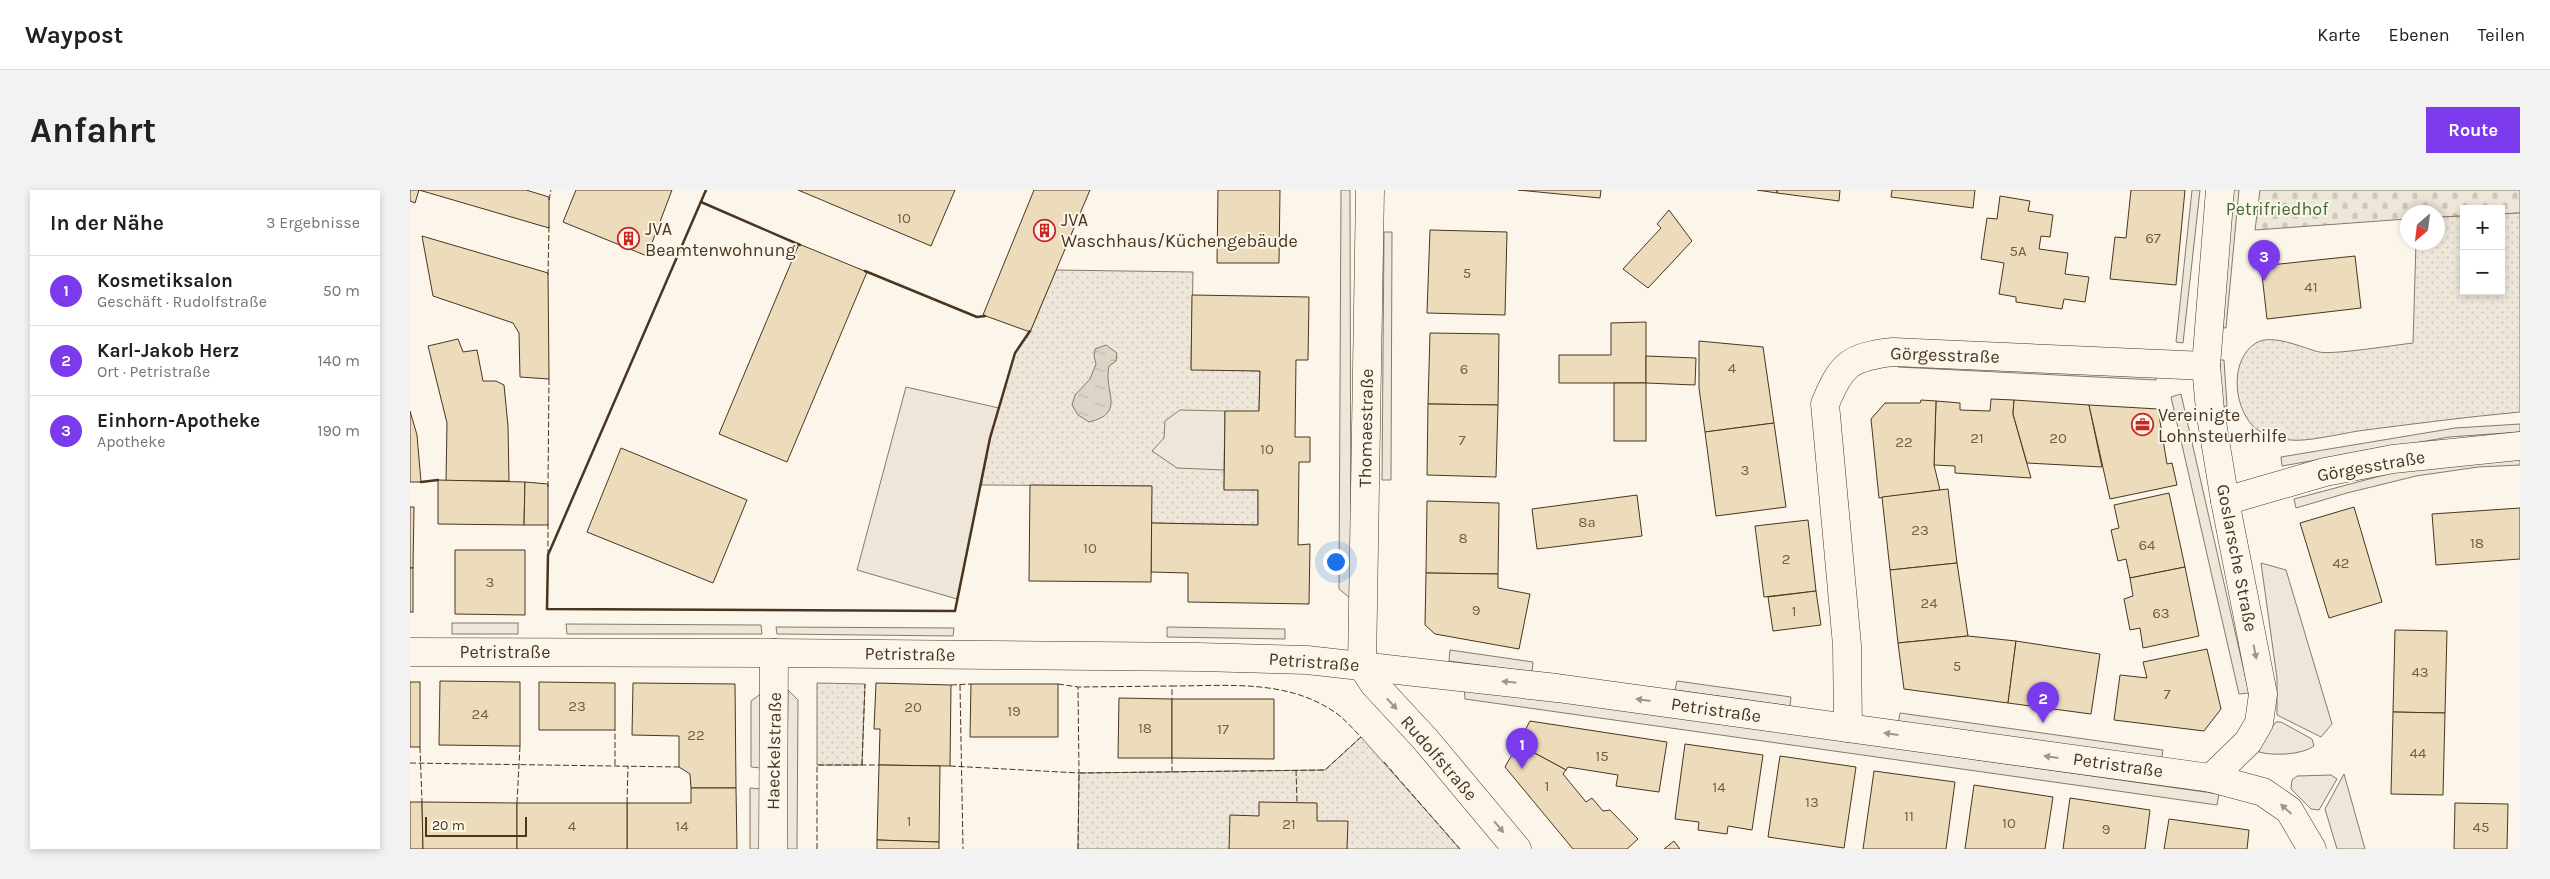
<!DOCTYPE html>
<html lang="de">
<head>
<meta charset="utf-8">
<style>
  :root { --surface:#fff; --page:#f2f2f2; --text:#202124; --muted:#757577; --line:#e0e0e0; --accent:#7c3aed }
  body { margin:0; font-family:Karla,sans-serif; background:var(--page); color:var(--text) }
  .controls { position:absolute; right:15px; top:15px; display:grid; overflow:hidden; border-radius:0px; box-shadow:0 2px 8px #0003 }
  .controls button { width:45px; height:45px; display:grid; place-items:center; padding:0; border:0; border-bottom:1px solid var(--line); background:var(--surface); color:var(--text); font:25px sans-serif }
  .compass { position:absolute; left:1990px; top:15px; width:45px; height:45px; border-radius:50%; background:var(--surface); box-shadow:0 2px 8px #0003; rotate:208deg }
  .scale { position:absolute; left:15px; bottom:12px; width:102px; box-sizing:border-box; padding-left:5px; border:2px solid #4a3520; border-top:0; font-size:14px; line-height:18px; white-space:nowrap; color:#4a3520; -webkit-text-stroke:4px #fbf6e9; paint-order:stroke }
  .you { position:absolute; left:925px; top:371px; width:18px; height:18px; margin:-12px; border:4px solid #fff; border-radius:50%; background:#1a73e8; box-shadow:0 0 0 8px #1a73e833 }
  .badge { display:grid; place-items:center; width:32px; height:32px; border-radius:50%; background:var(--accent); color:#fff; font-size:16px; font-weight:700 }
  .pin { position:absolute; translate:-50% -41px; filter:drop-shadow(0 1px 2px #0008) }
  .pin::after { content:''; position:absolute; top:26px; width:18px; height:15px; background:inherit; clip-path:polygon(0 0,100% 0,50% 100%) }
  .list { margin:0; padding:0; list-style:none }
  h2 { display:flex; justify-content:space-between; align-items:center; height:65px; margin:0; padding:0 20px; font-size:21px }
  h2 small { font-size:16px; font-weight:400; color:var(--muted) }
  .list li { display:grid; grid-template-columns:32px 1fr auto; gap:15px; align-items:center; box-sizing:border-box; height:70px; padding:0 20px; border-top:1px solid var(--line) }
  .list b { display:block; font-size:19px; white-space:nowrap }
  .list p { margin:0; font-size:16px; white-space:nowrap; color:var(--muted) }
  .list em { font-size:16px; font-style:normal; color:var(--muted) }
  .map { position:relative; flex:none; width:2110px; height:659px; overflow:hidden; border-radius:0px }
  header { display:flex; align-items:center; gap:30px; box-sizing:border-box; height:70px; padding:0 25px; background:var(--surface); border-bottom:1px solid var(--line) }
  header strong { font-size:24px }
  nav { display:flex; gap:28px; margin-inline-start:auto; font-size:18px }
  .intro { display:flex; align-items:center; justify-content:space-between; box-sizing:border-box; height:120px; padding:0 30px }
  h1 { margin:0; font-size:35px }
  .button { padding:12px 22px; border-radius:0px; background:var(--accent); color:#fff; font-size:18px; font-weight:700 }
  main { display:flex; gap:30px; padding:0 30px }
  aside { flex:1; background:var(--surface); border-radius:0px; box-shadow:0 2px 8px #0003 }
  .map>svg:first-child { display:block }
  .grass { fill:#ede6d9; stroke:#887966 }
  .cemetery { fill:url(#cemetery-stones); stroke:#887966 }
  .park { fill:url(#park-dots); stroke:#887966 }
  .parking { fill:#ede7d9; stroke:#887966 }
  .water { fill:url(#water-ripples); stroke:#887966 }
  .building { fill:#ecdcbc; stroke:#4a3520 }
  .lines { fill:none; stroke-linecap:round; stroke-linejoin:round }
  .minor-casing { stroke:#4a3520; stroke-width:29 }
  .minor { stroke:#fbf6e9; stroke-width:28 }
  .fence { stroke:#4a3520; stroke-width:1; stroke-dasharray:6 2.5; stroke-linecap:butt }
  .wall { stroke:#4a3520; stroke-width:2.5 }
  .oneway { fill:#a29684 }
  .labels { text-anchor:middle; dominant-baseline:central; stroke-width:4; stroke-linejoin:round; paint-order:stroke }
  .number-label { font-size:15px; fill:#725f47 }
  .park-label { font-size:18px; fill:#436837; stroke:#fbf6e9 }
  .poi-label { font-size:18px; fill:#4a3520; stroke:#fbf6e9; text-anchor:start }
  .street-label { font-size:18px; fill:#4a3520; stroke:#fbf6e9 }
</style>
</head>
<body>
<header>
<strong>Waypost</strong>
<nav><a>Karte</a><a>Ebenen</a><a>Teilen</a></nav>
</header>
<div class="intro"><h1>Anfahrt</h1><a class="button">Route</a></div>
<main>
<aside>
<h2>In der Nähe<small>3 Ergebnisse</small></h2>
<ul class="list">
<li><span class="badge">1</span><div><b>Kosmetiksalon</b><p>Geschäft · Rudolfstraße</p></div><em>50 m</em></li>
<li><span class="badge">2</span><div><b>Karl-Jakob Herz</b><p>Ort · Petristraße</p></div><em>140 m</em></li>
<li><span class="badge">3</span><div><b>Einhorn-Apotheke</b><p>Apotheke</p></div><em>190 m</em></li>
</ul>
</aside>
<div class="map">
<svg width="2110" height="659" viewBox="0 0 2110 659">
  <defs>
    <pattern id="cemetery-stones" width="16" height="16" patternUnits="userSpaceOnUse" patternTransform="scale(1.25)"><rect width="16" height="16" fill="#ede6d9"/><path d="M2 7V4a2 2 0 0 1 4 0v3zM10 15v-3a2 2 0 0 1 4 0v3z" fill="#cdc6ba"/></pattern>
    <pattern id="park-dots" width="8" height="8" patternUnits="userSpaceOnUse" patternTransform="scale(1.25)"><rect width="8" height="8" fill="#ede6d9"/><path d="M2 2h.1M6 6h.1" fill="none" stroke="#cdc6ba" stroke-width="1.8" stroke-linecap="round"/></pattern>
    <pattern id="water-ripples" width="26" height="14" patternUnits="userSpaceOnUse" patternTransform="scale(1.25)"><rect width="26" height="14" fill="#dcd4c6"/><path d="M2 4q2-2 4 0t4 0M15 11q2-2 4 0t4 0" fill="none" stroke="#beb7aa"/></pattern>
  </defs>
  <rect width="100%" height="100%" fill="#fbf6e9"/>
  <!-- grass -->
  <g class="grass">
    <polygon points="496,197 589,218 580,248 547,409 447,380"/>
    <path d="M 1866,532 L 1871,532 L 1902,549 L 1904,556 C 1892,565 1863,566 1849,562 L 1848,556 Z"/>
    <polygon points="1921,585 1927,589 1909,620 1901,619 1881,599 1882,590 1887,586"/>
  </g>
  <!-- cemetery -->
  <polygon class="cemetery" points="1850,0 2110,0 2110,23 2091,24 2091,19 2054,19 2054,26 2028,27 2028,22 1998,22 1997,29 1845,40"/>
  <!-- park -->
  <g class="park">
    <path d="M 2110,23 L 2110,222 C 2056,227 2002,234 1948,241 C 1930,244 1896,252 1880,250 C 1867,248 1851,245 1842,235 C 1823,214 1820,169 1846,153 C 1862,143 1893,158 1909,162 C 1923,165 1985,155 2003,153 L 2006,53 L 2028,52 L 2028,27 L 2054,26 L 2054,101 L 2091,101 L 2091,24 Z"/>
    <polygon points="646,80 783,82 781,179 850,181 849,221 815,233 814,299 848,300 848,335 741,333 741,296 570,295 580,248 605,163 620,142"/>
    <polygon points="407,493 455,494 452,575 407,575"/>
    <polygon points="951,547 1050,659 668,659 669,583 915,580"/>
  </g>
  <!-- parking -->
  <g class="parking">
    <polygon points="931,0 940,0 941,409 929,399"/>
    <polygon points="1782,0 1790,0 1773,153 1766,152"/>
    <polygon points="1822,0 1829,0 1816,138 1806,137"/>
    <polygon points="974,42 982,42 981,290 972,290"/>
    <polygon points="1487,168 1747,181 1746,190 1488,177"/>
    <polygon points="1806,170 1814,170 1817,216 1808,217"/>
    <polygon points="1771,204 1839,503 1829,504 1761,207"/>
    <polygon points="770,220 815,221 814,280 767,278 742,261 754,248 755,231"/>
    <polygon points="2110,234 2110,242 2039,247 1872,276 1871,267 2045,238"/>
    <polygon points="2110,266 2110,275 2068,277 2006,286 1937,303 1886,318 1884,309 2004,277"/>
    <polygon points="1851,373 1876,380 1922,534 1911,547 1867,525 1867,488"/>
    <rect x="42" y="433" width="66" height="11"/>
    <polygon points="156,434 351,435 352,444 157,444"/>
    <polygon points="366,437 544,438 543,446 367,444"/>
    <polygon points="757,437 875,439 875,449 757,447"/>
    <polygon points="1040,460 1123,472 1122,482 1039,471"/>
    <polygon points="1267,491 1381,507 1380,516 1265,500"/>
    <polygon points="1054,497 1809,604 1807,615 1055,509"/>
    <polygon points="378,500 388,510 387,659 376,659"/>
    <polygon points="352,503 351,578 341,577 341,511"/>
    <polygon points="1490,523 1753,560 1751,572 1488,534"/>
    <polygon points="1934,584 1955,659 1927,659 1915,619"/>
    <polygon points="340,598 351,599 350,659 340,659"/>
  </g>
  <!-- water -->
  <path class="water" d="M 696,155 L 707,163 L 706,171 L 699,176 C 693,202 717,223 679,232 L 668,225 L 662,215 L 665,205 L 680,189 L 686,174 L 684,166 L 685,159 Z"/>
  <!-- building -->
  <g class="building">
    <polygon points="0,0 9,0 5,13 0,11"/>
    <polygon points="9,0 116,0 139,7 139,38"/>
    <polygon points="166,0 262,0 237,66 153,32"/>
    <polygon points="388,0 545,0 521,56"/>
    <polygon points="624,0 680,0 620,142 573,125"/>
    <polygon points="808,0 870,0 869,73 807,73"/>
    <polygon points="1108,0 1191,0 1190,8"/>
    <polygon points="1347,0 1367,0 1367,3"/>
    <polygon points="1367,0 1430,0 1429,11 1367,3"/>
    <polygon points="1482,0 1565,0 1563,18 1481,7"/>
    <polygon points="1721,0 1775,0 1766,95 1700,89 1705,47 1716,48"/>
    <polygon points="1590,6 1620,11 1618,21 1643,25 1640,47 1631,46 1629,59 1658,63 1655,84 1679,87 1675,112 1654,109 1652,119 1606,112 1606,107 1589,104 1594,73 1571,69 1577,28 1587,29"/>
    <polygon points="1259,20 1282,51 1238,98 1213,79 1251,38 1247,34"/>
    <polygon points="1020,40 1097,42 1095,125 1017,123"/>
    <polygon points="12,46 138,83 139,189 110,187 109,143 103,133 23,106"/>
    <polygon points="389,54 457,82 377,272 309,244"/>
    <polygon points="1945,66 1951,118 1857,129 1851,76"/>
    <polygon points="782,105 899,107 898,170 886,170 885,247 900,247 900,272 889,272 888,355 900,354 899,414 778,412 778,383 741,382 741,333 848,335 848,300 814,300 815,221 849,221 850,181 781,180"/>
    <polygon points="1236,132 1236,193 1149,193 1149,165 1201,165 1201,133"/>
    <polygon points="1020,143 1089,144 1088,215 1018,214"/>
    <polygon points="48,149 53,162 67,160 73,191 86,191 94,195 98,236 99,291 36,291 37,233 18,156"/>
    <polygon points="1289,151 1353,157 1364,233 1295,242 1289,198"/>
    <polygon points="1236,166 1286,168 1285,195 1236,193"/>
    <rect x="1204" y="193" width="32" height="58"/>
    <polygon points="1581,209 1604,210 1603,224 1621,288 1545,283 1545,276 1524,275 1526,211 1550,213 1550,220 1580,221"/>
    <polygon points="1511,210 1526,211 1524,275 1530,300 1469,308 1461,229 1475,213 1510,213"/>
    <polygon points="1604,210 1679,215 1692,277 1617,273 1603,224"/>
    <polygon points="1018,214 1088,215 1086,287 1017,285"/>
    <polygon points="1679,215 1748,219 1757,274 1762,273 1767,295 1700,309"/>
    <polygon points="0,221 7,245 11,292 0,292"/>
    <polygon points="1364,233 1376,317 1306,326 1295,242"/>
    <polygon points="211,258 337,310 303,393 177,342"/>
    <polygon points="28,290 115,292 114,335 28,334"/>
    <polygon points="115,292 138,294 138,335 114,335"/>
    <polygon points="620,295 742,296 741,392 619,391"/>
    <polygon points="1538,299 1547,373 1480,380 1472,307"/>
    <polygon points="1759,303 1775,377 1720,388 1716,369 1708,371 1701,340 1709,338 1704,315"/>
    <polygon points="1227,305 1232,346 1127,359 1122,319"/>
    <polygon points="1017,311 1089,313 1088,384 1016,383"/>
    <polygon points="0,317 4,317 3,378 0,378"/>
    <polygon points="1944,317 1972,412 1919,428 1890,333"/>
    <polygon points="2110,318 2110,369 2026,375 2022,324"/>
    <polygon points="1398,330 1406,401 1354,407 1345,336"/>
    <polygon points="45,360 115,360 115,425 45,424"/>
    <polygon points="1547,373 1558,446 1488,453 1480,380"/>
    <polygon points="1775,377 1789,446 1733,458 1730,438 1720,440 1714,409 1723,406 1720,388"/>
    <rect x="0" y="378" width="3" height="44"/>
    <polygon points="1016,383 1088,384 1088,398 1120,404 1109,459 1025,444 1015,435"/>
    <polygon points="1406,401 1411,435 1363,441 1358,407"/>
    <polygon points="1985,440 2037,441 2035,523 1983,522"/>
    <polygon points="1558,446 1606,451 1598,513 1494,499 1488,453"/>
    <polygon points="1606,451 1690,464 1681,524 1598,513"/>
    <polygon points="1797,459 1811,519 1794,541 1704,530 1710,485 1737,488 1733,472"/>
    <polygon points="30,491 110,492 110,556 29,555"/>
    <rect x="0" y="492" width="10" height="65"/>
    <polygon points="129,492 205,493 205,540 129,540"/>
    <polygon points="223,493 325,494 326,598 281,598 280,584 269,577 269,546 222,545"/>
    <polygon points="466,493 541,495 540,576 469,575 470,539 464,539"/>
    <polygon points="561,494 648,494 648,547 560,547"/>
    <polygon points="709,508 762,509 762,568 708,568"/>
    <polygon points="762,509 864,509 864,569 762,568"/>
    <polygon points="1983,522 2035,523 2033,605 1981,604"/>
    <polygon points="1120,531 1257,552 1249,602 1206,596 1208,585 1158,577 1156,580 1108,554"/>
    <polygon points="1108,554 1156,580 1153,584 1176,612 1182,608 1193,621 1200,620 1228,649 1217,659 1163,659 1095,577"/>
    <polygon points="1275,554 1353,565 1342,640 1318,636 1317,644 1288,640 1289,632 1265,629"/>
    <polygon points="1370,566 1446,577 1434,658 1358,647"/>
    <polygon points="469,575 530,576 529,652 467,650"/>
    <polygon points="1464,581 1545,592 1536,659 1453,659"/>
    <polygon points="1564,595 1643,607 1635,659 1555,659"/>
    <polygon points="281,598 326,598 327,659 217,659 217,613 281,613"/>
    <polygon points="1660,608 1740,620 1735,659 1653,659"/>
    <polygon points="0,612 12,612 13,659 0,659"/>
    <polygon points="12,612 107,613 107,659 13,659"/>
    <polygon points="849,612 907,613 907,631 938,631 937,659 819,659 820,625 849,626"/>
    <rect x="107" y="613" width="110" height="46"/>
    <polygon points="2045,613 2098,614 2097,659 2044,659"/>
    <polygon points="1759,629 1839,640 1837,659 1754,659"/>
    <polygon points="467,650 529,652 529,659 467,659"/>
    <polygon points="1264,651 1270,659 1254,659"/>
  </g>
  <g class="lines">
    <defs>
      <g id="minor">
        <polyline points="960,0 952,476 964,494 1015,549 1107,659"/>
        <polyline points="1815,311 1915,282 1983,269 2110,256"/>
        <polyline points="0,462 364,463 789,467 897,470 1147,498 1801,588 1853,602 1879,620 1902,659"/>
        <path d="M 1438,538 L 1437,455 L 1415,214 C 1432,174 1439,167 1483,162 L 1796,176"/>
        <polyline points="1801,588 1838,552 1849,533 1853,504 1815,311 1800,220 1796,176 1810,0"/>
        <polyline points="363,659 364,463"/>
      </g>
    </defs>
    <!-- minor casing -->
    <use href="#minor" class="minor-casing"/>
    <!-- minor -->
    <use href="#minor" class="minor"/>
    <!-- fence -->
    <g class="fence">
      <polyline points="139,10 141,0"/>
      <polyline points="138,85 139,35"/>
      <polyline points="138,297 139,187"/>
      <polyline points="138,365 138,332"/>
      <polyline points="648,494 668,497"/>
      <polyline points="541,495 561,494"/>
      <polyline points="550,495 553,659"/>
      <polyline points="10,557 12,612"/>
      <polyline points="762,568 762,582"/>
      <polyline points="974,572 1050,659"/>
      <polyline points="0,573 269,577"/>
      <polyline points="205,575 205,540"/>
      <polyline points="452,575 455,494"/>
      <polyline points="540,576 669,583 668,497 762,496"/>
      <polyline points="886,580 887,613"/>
      <polyline points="107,613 110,556"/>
      <polyline points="217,613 218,576"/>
      <polyline points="407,659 407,575 469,575"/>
      <path d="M 668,659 L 669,583 L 915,580 L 951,547 C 942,538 933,527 923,521 C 875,489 816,496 762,496 L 762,509"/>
    </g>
    <!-- wall -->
    <g class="wall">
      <polyline points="296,0 138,365 137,419 545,421 580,248 605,163 620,141"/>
      <polyline points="291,12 390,55"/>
      <polyline points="455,81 567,127 575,126"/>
      <polyline points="11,292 28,290"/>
    </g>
  </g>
  <!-- one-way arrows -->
  <defs><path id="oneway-solid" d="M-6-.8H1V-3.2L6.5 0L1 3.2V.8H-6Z" transform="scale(1.25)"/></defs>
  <g class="oneway">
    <use href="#oneway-solid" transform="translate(1845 462) rotate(79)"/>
    <use href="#oneway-solid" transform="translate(1099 492) rotate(-174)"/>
    <use href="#oneway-solid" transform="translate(1233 510) rotate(-172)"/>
    <use href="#oneway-solid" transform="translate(982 514) rotate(47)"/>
    <use href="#oneway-solid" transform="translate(1481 544) rotate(-172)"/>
    <use href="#oneway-solid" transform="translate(1641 567) rotate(-172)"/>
    <use href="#oneway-solid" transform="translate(1876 619) rotate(-138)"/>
    <use href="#oneway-solid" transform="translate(1089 637) rotate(50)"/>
  </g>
  <!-- icons -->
  <defs>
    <symbol id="building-ring" viewBox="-11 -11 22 22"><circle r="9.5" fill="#fbf6e9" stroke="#c62828" stroke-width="1.5"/><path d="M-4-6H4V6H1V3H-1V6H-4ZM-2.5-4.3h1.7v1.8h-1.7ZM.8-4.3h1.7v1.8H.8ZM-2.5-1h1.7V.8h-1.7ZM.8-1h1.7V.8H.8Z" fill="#c62828"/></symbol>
    <symbol id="office-ring" viewBox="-11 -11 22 22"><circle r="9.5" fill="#fbf6e9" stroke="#c62828" stroke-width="1.5"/><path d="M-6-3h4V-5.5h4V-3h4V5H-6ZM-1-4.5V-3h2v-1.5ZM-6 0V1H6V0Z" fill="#c62828"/></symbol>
  </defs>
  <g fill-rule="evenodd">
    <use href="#building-ring" x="622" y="28" width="25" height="25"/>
    <use href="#building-ring" x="206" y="36" width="25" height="25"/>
    <use href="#office-ring" x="1720" y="222" width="25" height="25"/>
  </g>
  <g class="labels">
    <!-- number labels -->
    <g class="number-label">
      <text x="494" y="28">10</text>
      <text x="1743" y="48">67</text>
      <text x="1608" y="61">5A</text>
      <text x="1057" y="83">5</text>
      <text x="1901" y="97">41</text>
      <text x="1322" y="178">4</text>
      <text x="1054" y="179">6</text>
      <text x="1567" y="248">21</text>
      <text x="1648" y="248">20</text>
      <text x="1052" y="250">7</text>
      <text x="1494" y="252">22</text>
      <text x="857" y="259">10</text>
      <text x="1335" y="280">3</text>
      <text x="1177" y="332">8a</text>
      <text x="1510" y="340">23</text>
      <text x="1053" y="348">8</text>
      <text x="2067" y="353">18</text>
      <text x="1737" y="355">64</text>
      <text x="680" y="358">10</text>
      <text x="1376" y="369">2</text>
      <text x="1931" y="373">42</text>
      <text x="80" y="392">3</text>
      <text x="1519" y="413">24</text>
      <text x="1066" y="420">9</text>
      <text x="1384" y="421">1</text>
      <text x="1751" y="423">63</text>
      <text x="1547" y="476">5</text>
      <text x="2010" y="482">43</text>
      <text x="1757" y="504">7</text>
      <text x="167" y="516">23</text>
      <text x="503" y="517">20</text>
      <text x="604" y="521">19</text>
      <text x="70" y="524">24</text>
      <text x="735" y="538">18</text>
      <text x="813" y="539">17</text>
      <text x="286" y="545">22</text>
      <text x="2008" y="563">44</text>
      <text x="1192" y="566">15</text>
      <text x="1137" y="596">1</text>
      <text x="1309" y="597">14</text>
      <text x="1402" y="612">13</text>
      <text x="1499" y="626">11</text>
      <text x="499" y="631">1</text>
      <text x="1599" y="633">10</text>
      <text x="879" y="634">21</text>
      <text x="162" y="636">4</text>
      <text x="272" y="636">14</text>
      <text x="2071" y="637">45</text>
      <text x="1696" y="639">9</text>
    </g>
    <!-- park labels -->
    <g class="park-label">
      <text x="1867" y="19">Petrifriedhof</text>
    </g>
    <!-- poi labels -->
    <g class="poi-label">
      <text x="651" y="30">JVA<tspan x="651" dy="21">Waschhaus/Küchengebäude</tspan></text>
      <text x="235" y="39">JVA<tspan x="235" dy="21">Beamtenwohnung</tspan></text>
      <text x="1748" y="225">Vereinigte<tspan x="1748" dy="21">Lohnsteuerhilfe</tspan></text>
    </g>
    <!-- street labels -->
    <g class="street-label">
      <text transform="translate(1535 165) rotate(2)">Görgesstraße</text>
      <text transform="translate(956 238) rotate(-89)">Thomaestraße</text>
      <text transform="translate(1961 276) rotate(-10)">Görgesstraße</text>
      <text transform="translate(1827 368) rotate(79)">Goslarsche Straße</text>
      <text x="95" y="462">Petristraße</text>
      <text transform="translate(500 464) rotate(1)">Petristraße</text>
      <text transform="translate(904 472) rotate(4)">Petristraße</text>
      <text transform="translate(1306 520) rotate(8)">Petristraße</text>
      <text transform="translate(364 561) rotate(-89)">Haeckelstraße</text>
      <text transform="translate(1029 568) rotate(49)">Rudolfstraße</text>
      <text transform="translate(1708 575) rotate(8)">Petristraße</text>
    </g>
  </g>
</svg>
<div class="controls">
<button>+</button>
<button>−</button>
</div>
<svg class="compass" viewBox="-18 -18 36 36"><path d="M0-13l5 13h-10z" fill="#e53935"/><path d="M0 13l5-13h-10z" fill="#757577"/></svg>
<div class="scale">20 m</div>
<div class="you"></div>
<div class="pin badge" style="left:1112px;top:579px">1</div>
<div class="pin badge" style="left:1633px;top:533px">2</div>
<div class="pin badge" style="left:1854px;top:91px">3</div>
</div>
</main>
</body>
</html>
